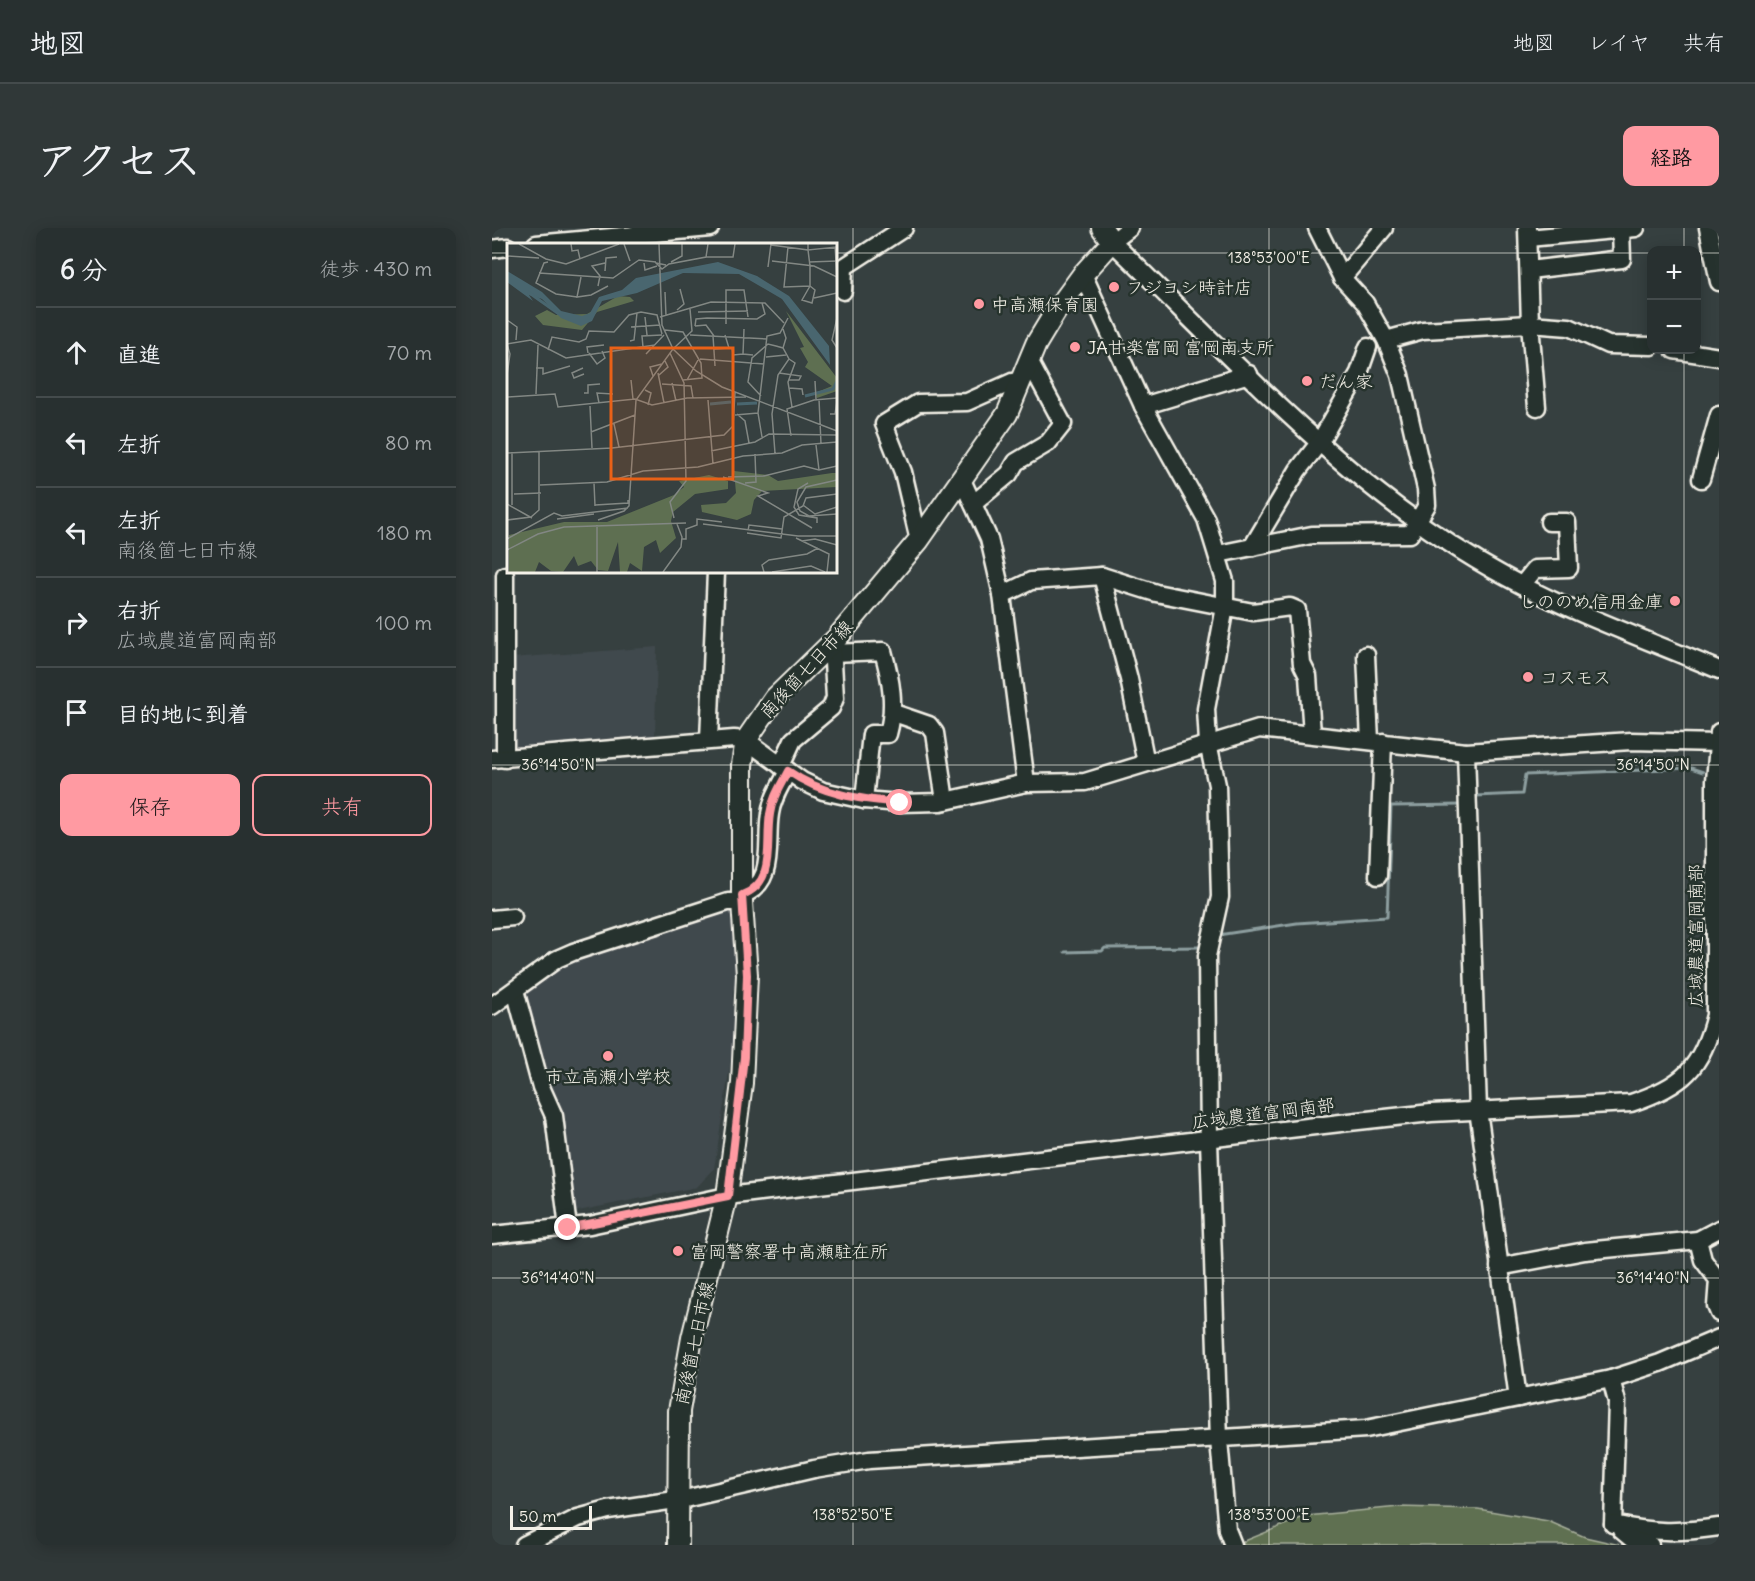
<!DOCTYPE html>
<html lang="ja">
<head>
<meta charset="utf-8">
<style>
  :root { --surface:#283030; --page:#303838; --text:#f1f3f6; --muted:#a5a9ab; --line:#444b4c; --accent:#ff9aa2 }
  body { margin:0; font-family:Delius,"Klee One",sans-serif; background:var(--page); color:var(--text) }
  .controls { position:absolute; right:18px; top:18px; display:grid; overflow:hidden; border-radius:12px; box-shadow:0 3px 15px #0003 }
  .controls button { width:54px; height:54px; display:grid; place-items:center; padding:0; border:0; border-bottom:2px solid var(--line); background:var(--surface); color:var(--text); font:30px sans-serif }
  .scale { position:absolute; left:18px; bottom:15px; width:82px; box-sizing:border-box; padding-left:6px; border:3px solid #f4f1e8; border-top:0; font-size:16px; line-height:21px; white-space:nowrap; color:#f4f1e8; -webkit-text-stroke:4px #26332d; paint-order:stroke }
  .stop { position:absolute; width:18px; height:18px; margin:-14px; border:4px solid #ff9aa2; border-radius:50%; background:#fff }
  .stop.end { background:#ff9aa2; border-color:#fff; box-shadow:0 2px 6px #0008 }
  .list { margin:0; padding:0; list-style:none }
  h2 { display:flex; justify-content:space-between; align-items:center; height:78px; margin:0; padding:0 24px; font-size:26px }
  h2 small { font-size:20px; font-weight:400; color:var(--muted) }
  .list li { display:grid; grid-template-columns:39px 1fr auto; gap:18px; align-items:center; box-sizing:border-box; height:90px; padding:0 24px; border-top:2px solid var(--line) }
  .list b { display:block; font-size:22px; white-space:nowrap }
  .list p { margin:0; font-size:20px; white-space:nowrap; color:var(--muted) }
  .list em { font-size:20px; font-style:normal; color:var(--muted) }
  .actions { display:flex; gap:12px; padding:18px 24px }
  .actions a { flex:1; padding:14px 0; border:2px solid var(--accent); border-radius:12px; text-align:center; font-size:21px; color:var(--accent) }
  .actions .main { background:var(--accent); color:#111 }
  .icon { flex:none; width:33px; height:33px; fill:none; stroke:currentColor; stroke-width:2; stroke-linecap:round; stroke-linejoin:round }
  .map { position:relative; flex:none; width:1227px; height:1317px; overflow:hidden; border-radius:12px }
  header { display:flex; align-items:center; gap:36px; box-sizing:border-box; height:84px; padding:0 30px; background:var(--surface); border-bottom:2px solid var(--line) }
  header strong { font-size:28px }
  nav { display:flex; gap:33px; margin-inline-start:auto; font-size:21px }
  .intro { display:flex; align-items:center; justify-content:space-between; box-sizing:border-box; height:144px; padding:0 36px }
  h1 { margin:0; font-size:42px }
  .button { padding:15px 27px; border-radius:12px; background:var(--accent); color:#111; font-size:21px; font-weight:700 }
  main { display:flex; gap:36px; padding:0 36px }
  aside { flex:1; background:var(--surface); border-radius:12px; box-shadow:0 3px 15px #0003 }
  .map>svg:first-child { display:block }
  .built { fill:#41494d }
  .green { fill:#5e6f51; stroke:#a9b09c; stroke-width:1.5 }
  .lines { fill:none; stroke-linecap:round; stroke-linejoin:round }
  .stream { stroke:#8d9e9f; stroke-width:3 }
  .minor-casing { stroke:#f4f1e8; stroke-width:21 }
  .major-casing { stroke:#f4f1e8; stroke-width:24 }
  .minor { stroke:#26332d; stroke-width:16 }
  .major { stroke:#26332d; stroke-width:20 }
  .route { stroke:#ff9aa2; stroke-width:8 }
  .ticks { fill:none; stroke:#f4f1e8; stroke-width:1.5; stroke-opacity:0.45 }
  .poi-dot { fill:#ff9aa2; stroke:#26332d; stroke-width:2 }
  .labels { text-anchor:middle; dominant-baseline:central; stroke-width:5; stroke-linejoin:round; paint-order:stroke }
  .poi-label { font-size:18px; fill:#f4f1e8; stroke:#26332d; text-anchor:start }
  .street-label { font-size:18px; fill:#f4f1e8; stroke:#26332d }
  .inset-river { fill:none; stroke:#49666f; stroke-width:3 }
  .inset-road { fill:none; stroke:#828783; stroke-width:1.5 }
  .view { fill:#e96117; fill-opacity:0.15; stroke:#e96117; stroke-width:3 }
  .inset-edge { fill:none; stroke:#f4f1e8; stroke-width:3 }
  .ticks-label { font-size:15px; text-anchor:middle; fill:#f4f1e8; stroke:#26332d; stroke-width:5; stroke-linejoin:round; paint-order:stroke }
</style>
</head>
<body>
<header>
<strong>地図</strong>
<nav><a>地図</a><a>レイヤ</a><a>共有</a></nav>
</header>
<div class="intro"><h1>アクセス</h1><a class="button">経路</a></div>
<main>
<aside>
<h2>6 分<small>徒歩 · 430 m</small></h2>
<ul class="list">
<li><svg class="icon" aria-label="ahead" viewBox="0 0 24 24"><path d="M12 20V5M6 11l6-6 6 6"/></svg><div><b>直進</b></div><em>70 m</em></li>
<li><svg class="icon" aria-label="left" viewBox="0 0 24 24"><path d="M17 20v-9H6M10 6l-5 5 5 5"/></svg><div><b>左折</b></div><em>80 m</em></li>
<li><svg class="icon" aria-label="left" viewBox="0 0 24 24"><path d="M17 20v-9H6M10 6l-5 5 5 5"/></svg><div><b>左折</b><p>南後箇七日市線</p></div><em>180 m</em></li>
<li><svg class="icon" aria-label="right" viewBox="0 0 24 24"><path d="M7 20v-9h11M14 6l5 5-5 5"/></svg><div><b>右折</b><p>広域農道富岡南部</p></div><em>100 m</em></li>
<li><svg class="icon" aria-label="arrive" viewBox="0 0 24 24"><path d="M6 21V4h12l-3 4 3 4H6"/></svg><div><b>目的地に到着</b></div></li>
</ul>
<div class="actions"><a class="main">保存</a><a>共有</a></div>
</aside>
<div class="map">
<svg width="1227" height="1317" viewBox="0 0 1227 1317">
  <rect width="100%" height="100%" fill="#364040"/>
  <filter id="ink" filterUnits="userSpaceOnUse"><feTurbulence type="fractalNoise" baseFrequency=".0167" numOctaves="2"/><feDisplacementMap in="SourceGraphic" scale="12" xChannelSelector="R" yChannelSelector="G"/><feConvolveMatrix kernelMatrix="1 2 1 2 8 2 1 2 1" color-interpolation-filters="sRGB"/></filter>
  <g filter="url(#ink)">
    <!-- built -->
    <g class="built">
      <polygon points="165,419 163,508 21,525 19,430"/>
      <polygon points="232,681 238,682 243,689 246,758 241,762 241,818 222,941 205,959 81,984 68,874 62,873 52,856 29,765 73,733"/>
    </g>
    <!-- green -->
    <polygon class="green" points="907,1279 986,1281 1056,1293 1093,1309 1128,1317 743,1317 814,1288"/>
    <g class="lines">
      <!-- stream -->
      <g class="stream">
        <polyline points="983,568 1030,566 1033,547 1199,540 1211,544"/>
        <polyline points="726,707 805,695 895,689 899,578 971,577"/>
        <polyline points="573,724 610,723 613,720 711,719"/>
      </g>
      <defs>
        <g id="minor">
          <path d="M 638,0 L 620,14 C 744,133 861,267 1014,349 C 1082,386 1156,412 1227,442"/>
          <polyline points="1035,0 1038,96 1045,179"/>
          <polyline points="1216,0 1227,54"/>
          <polyline points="1036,10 1144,0"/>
          <polyline points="44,16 218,0"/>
          <polyline points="0,21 16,19"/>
          <polyline points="1037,42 1130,31 1129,1"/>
          <polyline points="591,46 651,178 714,291 733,353 733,379 714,481 716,515 725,557 728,669 715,728 717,912 727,1212 735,1302 741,1317"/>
          <polyline points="850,50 892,0"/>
          <polyline points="351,63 352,39 412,0"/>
          <polyline points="894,112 931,102 1038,96 1077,99 1116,117 1160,118"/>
          <polyline points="1182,122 1227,129"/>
          <polyline points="651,178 757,146"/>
          <polyline points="1209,251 1227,187"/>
          <polyline points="470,252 497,311 510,367 534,555"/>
          <polyline points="481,276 517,246 524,234 556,215 571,196 537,133"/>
          <polyline points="427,312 411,244 392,196 426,175 475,174 520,154 529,153"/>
          <polyline points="760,319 806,242 827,215 867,145 876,119"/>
          <polyline points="726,326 820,307 918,306 935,277 934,261 908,147 894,112 873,75 850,50 825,0"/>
          <polyline points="13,347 13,531"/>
          <polyline points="610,348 637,451 654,535"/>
          <polyline points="1030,357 1043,341 1077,340 1075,294 1057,294"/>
          <polyline points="510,367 539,353 610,348 664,365 761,384 798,379 805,382 810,436 816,448 820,506"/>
          <path d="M 340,425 L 391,423 C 399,452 404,477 396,506 L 379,506 L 372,572"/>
          <polyline points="874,427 878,513"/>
          <polyline points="402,485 437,497 443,505 453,573"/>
          <polyline points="217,512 224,344"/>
          <polyline points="974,524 986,882 1026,1170"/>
          <polyline points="0,531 242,511 254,512 310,553 331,563 372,572 408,575 449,574 534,555 593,554 767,501 974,524 1139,513 1227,515"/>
          <polyline points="289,538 301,512 339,480 343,470 340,416"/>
          <polyline points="886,648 891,514"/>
          <path d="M 250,667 C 285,654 273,616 278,586 C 280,570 289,557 296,543"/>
          <polyline points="0,691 21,689"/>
          <polyline points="23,762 49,859 62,888 76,1000"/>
          <polyline points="0,778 65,731 81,724 236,674 250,674"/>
          <path d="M 0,1007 L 98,997 L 235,968 L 857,894 L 939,885 L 1139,875 C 1191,858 1210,840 1223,787 L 1223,553 L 1227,504"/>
          <polyline points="1206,1012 1211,1032 1226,1052 1224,1078 1227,1085"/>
          <polyline points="1007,1039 1093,1023 1206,1012 1227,1001"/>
          <polyline points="1119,1151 1125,1174 1121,1296"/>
          <path d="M 1121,1296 C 1162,1305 1186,1305 1227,1299"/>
          <polyline points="1129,1302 1141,1312 1158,1317"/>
          <polyline points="32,1317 86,1290 116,1282 197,1270 322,1241 377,1232 874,1201 1119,1151 1168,1135 1227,1110"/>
        </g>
        <polyline id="major" points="186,1317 187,1183 200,1110 235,968 250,855 255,747 250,674 250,537 254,512 283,470 345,410 427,312 515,186 544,116 564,83 591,46 620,14 610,0"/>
      </defs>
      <!-- minor casing -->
      <use href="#minor" class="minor-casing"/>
      <!-- major casing -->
      <use href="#major" class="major-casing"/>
      <!-- minor -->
      <use href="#minor" class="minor"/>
      <!-- major -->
      <use href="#major" class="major"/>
    </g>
  </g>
  <g class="lines" filter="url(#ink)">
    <!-- route -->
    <path class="route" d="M 76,1000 L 236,968 L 252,829 L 255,747 L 250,667 C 285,654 273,616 278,586 C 280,570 289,557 296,543 C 330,567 367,571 408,575"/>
  </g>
  <!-- ticks -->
  <path class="ticks" d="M 361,0 L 361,1317M 777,0 L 777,1317M 1192,0 L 1192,22M 0,25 L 16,25M 344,25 L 1160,25M 1204,25 L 1227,25M 1192,122 L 1192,1317M 0,537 L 1227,537M 0,1050 L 1227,1050"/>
  <!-- markers -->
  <g class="poi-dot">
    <circle cx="622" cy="59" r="6"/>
    <circle cx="487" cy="76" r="6"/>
    <circle cx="583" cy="119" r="6"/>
    <circle cx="815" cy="153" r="6"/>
    <circle cx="1183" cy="373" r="6"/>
    <circle cx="1036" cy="449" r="6"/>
    <circle cx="116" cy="828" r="6"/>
    <circle cx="186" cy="1023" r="6"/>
  </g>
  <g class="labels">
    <!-- poi labels -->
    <g class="poi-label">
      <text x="634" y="59">フジヨシ時計店</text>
      <text x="499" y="76">中高瀬保育園</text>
      <text x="595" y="119">JA甘楽富岡 富岡南支所</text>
      <text x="827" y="153">だん家</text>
      <text x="1171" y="373" text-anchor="end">しののめ信用金庫</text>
      <text x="1048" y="449">コスモス</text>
      <text x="116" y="848" text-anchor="middle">市立高瀬小学校</text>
      <text x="198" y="1023">富岡警察署中高瀬駐在所</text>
    </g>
    <!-- street labels -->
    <g class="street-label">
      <text transform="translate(314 441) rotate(-47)">南後箇七日市線</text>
      <text transform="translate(1203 708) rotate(-90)">広域農道富岡南部</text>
      <text transform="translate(771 885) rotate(-7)">広域農道富岡南部</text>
      <text transform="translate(202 1115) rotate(-78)">南後箇七日市線</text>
    </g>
  </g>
  <!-- overview -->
  <g transform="translate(15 15)">
    <rect width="330" height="330" fill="#364040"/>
    <path d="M 111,53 L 123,54 L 127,58 L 90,69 L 75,87 L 36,82 L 28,73 L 40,67 L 49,72 L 80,71 ZM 279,68 L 330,135 L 330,148 L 310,155 L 308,150 L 325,143 L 298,124 L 301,119 L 293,105 L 297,104 ZM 227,228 L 261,232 L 271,238 L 325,230 L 330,230 L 330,244 L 255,248 L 247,257 L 244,271 L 230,277 L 195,269 L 194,262 L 219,260 L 229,250 ZM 202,232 L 221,238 L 221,246 L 188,251 L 166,269 L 164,278 L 169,295 L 153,310 L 149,297 L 137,304 L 135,328 L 123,320 L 120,329 L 113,329 L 111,299 L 101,328 L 91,327 L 84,318 L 71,323 L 67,313 L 56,329 L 44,328 L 32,319 L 28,329 L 2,329 L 2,292 L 57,279 L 100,279 L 167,252 L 177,244 L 172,238 Z" fill="#5e6f51"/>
    <path d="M 211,19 L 250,33 L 282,53 L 322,103 L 323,122 L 275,56 L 232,31 L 176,30 L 130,50 L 95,58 L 85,78 L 74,83 L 54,75 L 35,56 L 22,52 L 26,58 L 0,39 L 0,28 L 35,49 L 54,68 L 75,73 L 83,70 L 92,54 L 115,47 L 129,35 Z" fill="#49666f"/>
    <path class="inset-river" d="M 21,49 L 52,71M 298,153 L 326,146 L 330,138M 203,161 L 224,159M 230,161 L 250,160"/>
    <path class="inset-road" d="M 12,1 L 39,16 L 59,21 L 112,1M 64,1 L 65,8 L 71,7 L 73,16M 117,1 L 123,18M 301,1 L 301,7 L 330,4M 264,2 L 301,7 L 303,23M 281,4 L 277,44 L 303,43M 328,4 L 330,33M 0,13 L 32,15M 199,14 L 226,14 L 228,1M 265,18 L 307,23 L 330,34M 41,19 L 37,20 L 29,40 L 49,51 L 70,54M 164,19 L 175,13 L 175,1M 302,19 L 330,18M 137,20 L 138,27 L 150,23M 159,22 L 149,20 L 155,26 L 162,21 L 199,14 L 201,1M 303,23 L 303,43 L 308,47 L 305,60 L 295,57 L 303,43M 261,24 L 264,1M 98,28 L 99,15 L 110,14M 32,30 L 106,35 L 132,17 L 149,19M 74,34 L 70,54 L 84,52 L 101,43M 91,43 L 93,33 L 85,23 L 98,20M 158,49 L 159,73M 307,55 L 330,50M 183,66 L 185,88 L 166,106 L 189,128 L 215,144 L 330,188M 170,67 L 177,61 L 173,46M 191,69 L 241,68M 138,74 L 140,92M 153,74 L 204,59 L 258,60 L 277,80M 330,75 L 325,97 L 330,105M 0,77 L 10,84 L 9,97M 219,81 L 219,47 L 237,47 L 241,74M 188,83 L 189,76 L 200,75 L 250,76 L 258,71 L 255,60M 188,83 L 199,82 L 207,93M 124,84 L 153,82M 237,86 L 236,111 L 246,112M 276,86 L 279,95 L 276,105M 158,87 L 176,89 L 194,120 L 195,135 L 176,137M 183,92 L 260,96M 206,93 L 208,123M 123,98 L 127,97 L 130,70M 0,101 L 24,97 L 59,115 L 148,102M 0,101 L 3,111 L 0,132M 136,104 L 135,93 L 155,92M 225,104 L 226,112 L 236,111M 207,106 L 222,105 L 218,92M 41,107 L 45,94 L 72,99 L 79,96 L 82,88 L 107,89 L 122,72 L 134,69 L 150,72 L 155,91M 81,110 L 80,104 L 97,102M 82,110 L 90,121 L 98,115 L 95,108M 163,110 L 177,140 L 179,238 L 163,259 L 167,275M 139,111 L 157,92M 259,114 L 279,112M 193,116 L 257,121M 282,116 L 288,120 L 281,139 L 285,164M 29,125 L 36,125 L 36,131 L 63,123M 76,125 L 65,130 L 67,135 L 77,131M 151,130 L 157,160M 272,130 L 294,133 L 292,137 L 282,137M 152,132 L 161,124 L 158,118M 146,133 L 143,124 L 155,121M 124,137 L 126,156M 180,137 L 191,117M 308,138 L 309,156M 165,140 L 169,158M 155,141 L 184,143 L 186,155M 282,145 L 295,146 L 296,152M 138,147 L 144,150 L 141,162M 77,150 L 81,150 L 81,142 L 93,141M 29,151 L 31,102M 254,153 L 241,139 L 245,115 L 261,101 L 269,103 L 276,105 L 282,116 L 271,132 L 265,171 L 268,210M 0,154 L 48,151 L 51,164 L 128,156 L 145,162 L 180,155 L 239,154M 312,156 L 314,201M 201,157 L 206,221M 92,160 L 90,150 L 106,151M 83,163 L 85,205M 230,171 L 238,178 L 242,200M 323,171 L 328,171 L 330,158M 228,172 L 251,170M 107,181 L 112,204M 84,189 L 128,172M 284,193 L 280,166 L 307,157 L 330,155M 255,194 L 251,170 L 260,93 L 273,90 L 281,75M 309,202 L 312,227M 204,208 L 248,199 L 262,191 L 330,192M 0,210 L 105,205 L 217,192 L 226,183 L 228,149M 216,234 L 261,250 L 251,253 L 305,285M 221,234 L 257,233 L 297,223 L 312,227 L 330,223M 330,237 L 299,244 L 290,259 L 293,268 L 302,273 L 330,271M 87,240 L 88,263M 238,240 L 249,239 L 248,211M 301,240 L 291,246 L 287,264 L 292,272 L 310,275 L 310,280M 33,242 L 100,239 L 136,228 L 191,224 L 236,213 L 275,210 L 295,202 L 330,199M 7,251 L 34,250M 0,261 L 25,275M 5,262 L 5,209M 88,262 L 121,260 L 121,257M 296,262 L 308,271 L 330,264M 50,276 L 87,271M 0,277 L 24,274 L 32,267 L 32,208M 91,277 L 117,268 L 122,263 L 129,157 L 166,106 L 155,82 L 152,1M 196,281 L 291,293 L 330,293M 241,288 L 242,282 L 275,286M 240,290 L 274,295 L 277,274 L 296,263 L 299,255 L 330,251M 289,295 L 322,311 L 320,329M 0,296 L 47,270 L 55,273 L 121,265M 175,296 L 179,296 L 179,286 L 190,282 L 190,276 L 215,279M 295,298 L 308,296 L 330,302M 0,307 L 31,291 L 57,284 L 179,280M 90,329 L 90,282M 156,329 L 174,304 L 175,294 L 170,281M 257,329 L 255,322 L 262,317 L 300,311 L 311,305M 265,329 L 304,323 L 318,329"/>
    <path class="view" d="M 104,105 L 226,105 L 226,236 L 104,236 Z"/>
    <rect width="330" height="330" class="inset-edge"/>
  </g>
  <g class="ticks-label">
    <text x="777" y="35">138°53'00"E</text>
    <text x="66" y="542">36°14'50"N</text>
    <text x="1161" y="542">36°14'50"N</text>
    <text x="66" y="1055">36°14'40"N</text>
    <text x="1161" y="1055">36°14'40"N</text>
    <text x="361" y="1292">138°52'50"E</text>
    <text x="777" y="1292">138°53'00"E</text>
  </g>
</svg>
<div class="controls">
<button>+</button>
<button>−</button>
</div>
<div class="scale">50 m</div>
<div class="stop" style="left:408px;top:575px"></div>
<div class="stop end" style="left:76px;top:1000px"></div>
</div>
</main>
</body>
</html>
